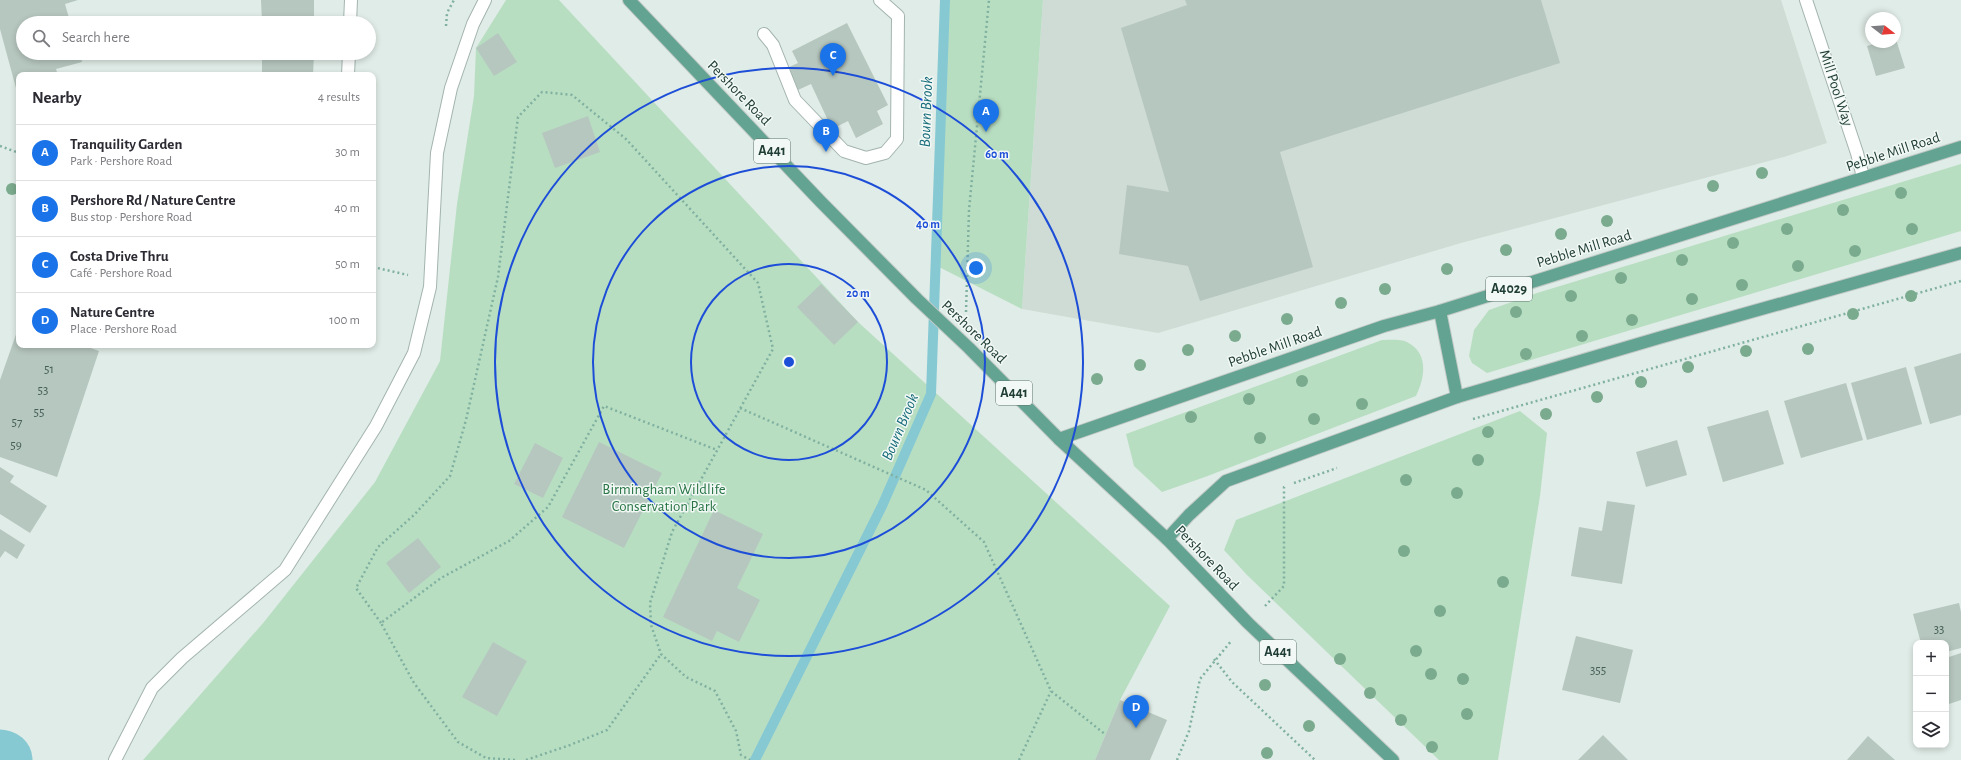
<!DOCTYPE html>
<html lang="en">
<head>
<meta charset="utf-8">
<style>
  :root { --surface:#fff; --page:#f7f7f7; --text:#2b2b33; --muted:#7c7c81; --line:#e1e1e2; --accent:#1a73e8 }
  body { margin:0; font-family:"Alegreya Sans",sans-serif; background:var(--page); color:var(--text) }
  .controls { position:absolute; right:12px; bottom:12px; display:grid; overflow:hidden; border-radius:8px; box-shadow:0 2px 6px #0003 }
  .controls button { width:36px; height:36px; display:grid; place-items:center; padding:0; border:0; border-bottom:1px solid var(--line); background:var(--surface); color:var(--text); font:20px sans-serif }
  .compass { position:absolute; left:1865px; top:12px; width:36px; height:36px; border-radius:50%; background:var(--surface); box-shadow:0 2px 6px #0003; rotate:107deg }
  .you { position:absolute; left:976px; top:268px; width:14px; height:14px; margin:-10px; border:3px solid #fff; border-radius:50%; background:#1a73e8; box-shadow:0 0 0 6px #1a73e833 }
  .badge { display:grid; place-items:center; width:26px; height:26px; border-radius:50%; background:var(--accent); color:#fff; font-size:13px; font-weight:700 }
  .pin { position:absolute; translate:-50% -33px; filter:drop-shadow(0 1px 2px #0008) }
  .pin::after { content:''; position:absolute; top:21px; width:14px; height:12px; background:inherit; clip-path:polygon(0 0,100% 0,50% 100%) }
  .list { margin:0; padding:0; list-style:none }
  h2 { display:flex; justify-content:space-between; align-items:center; height:52px; margin:0; padding:0 16px; font-size:17px }
  h2 small { font-size:13px; font-weight:400; color:var(--muted) }
  .list li { display:grid; grid-template-columns:26px 1fr auto; gap:12px; align-items:center; box-sizing:border-box; height:56px; padding:0 16px; border-top:1px solid var(--line) }
  .list b { display:block; font-size:15px; white-space:nowrap }
  .list p { margin:0; font-size:13px; white-space:nowrap; color:var(--muted) }
  .list em { font-size:13px; font-style:normal; color:var(--muted) }
  .icon { flex:none; width:22px; height:22px; fill:none; stroke:currentColor; stroke-width:2; stroke-linecap:round; stroke-linejoin:round }
  .map { position:relative; flex:none; width:1961px; height:760px; overflow:hidden }
  .search { position:absolute; background:var(--surface); box-shadow:0 2px 6px #0003; left:16px; top:16px; width:360px; height:44px; display:flex; align-items:center; gap:10px; box-sizing:border-box; padding:0 14px; border-radius:22px; color:var(--muted); font-size:15px }
  .panel { position:absolute; background:var(--surface); box-shadow:0 2px 6px #0003; left:16px; top:72px; width:360px; height:276px; border-radius:8px }
  .map>svg:first-child { display:block }
  .built { fill:#cfdcd5 }
  .green { fill:#b8dec2 }
  .lines { fill:none; stroke-linecap:round; stroke-linejoin:round }
  .stream { stroke:#86c9d3; stroke-width:10 }
  .river { stroke:#86c9d3; stroke-width:59 }
  .building { fill:#b6c7bf }
  .service-casing { stroke:#a3b4ae; stroke-width:14 }
  .minor-casing { stroke:#a3b4ae; stroke-width:14 }
  .primary-casing { stroke:#c1c9c6; stroke-width:14 }
  .path { stroke:#80b1a0; stroke-width:2.5; stroke-dasharray:2 3; stroke-linecap:butt }
  .service { stroke:#fff; stroke-width:12 }
  .minor { stroke:#fff; stroke-width:12 }
  .primary { stroke:#63a391; stroke-width:12 }
  .tree { fill:#7bab8e }
  .ring { fill:none; stroke:#1d4ed8; stroke-width:2 }
  .labels { text-anchor:middle; dominant-baseline:central; stroke-width:3; stroke-linejoin:round; paint-order:stroke }
  .number-label { font-size:13px; fill:#466058 }
  .shield { fill:#f1f8f5; stroke:#5f756f; stroke-width:1 }
  .shield-label { font-size:14px; font-weight:bold; fill:#203d35 }
  .street-label { font-size:15px; fill:#203d35; stroke:#f1f8f5 }
  .park-label { font-size:15px; fill:#297545; stroke:#f1f8f5 }
  .water-label { font-size:16px; font-style:italic; fill:#186d7b; stroke:#f1f8f5 }
  .centre { fill:#1d4ed8; stroke:#f1f8f5; stroke-width:2 }
  .ring-label { font-size:12px; text-anchor:middle; font-weight:bold; fill:#1d4ed8; stroke:#f1f8f5; stroke-width:3; stroke-linejoin:round; paint-order:stroke }
</style>
</head>
<body>
<div class="map">
<svg width="1961" height="760" viewBox="0 0 1961 760">
  <rect width="100%" height="100%" fill="#e0ece7"/>
  <!-- built -->
  <polygon class="built" points="1043,0 1781,0 1827,143 1784,157 1461,243 1158,333 1022,309"/>
  <!-- green -->
  <g class="green">
    <polygon points="506,0 559,0 858,322 1170,606 1120,700 1095,760 143,760 264,622 375,482 440,361 457,204 474,96 476,48"/>
    <polygon points="944,0 1043,0 1022,309 933,264"/>
    <polygon points="1961,164 1961,231 1487,373 1472,363 1469,356 1474,330 1489,310 1537,293"/>
    <path d="M 1382,340 C 1389,340 1401,339 1407,342 C 1429,353 1425,377 1416,396 L 1205,477 L 1162,492 L 1134,466 L 1126,434 Z"/>
    <polygon points="1520,411 1547,433 1540,496 1498,760 1439,760 1247,575 1224,550 1236,520"/>
  </g>
  <g class="lines">
    <!-- stream -->
    <polyline class="stream" points="755,760 882,506 931,394 945,0"/>
    <!-- river -->
    <polyline class="river" points="0,759 3,760"/>
  </g>
  <!-- building -->
  <g class="building">
    <polygon points="0,0 78,0 65,4 69,18 53,23 23,23 23,53 80,53 82,62 56,69 58,75 19,75 19,87 16,88 0,29"/>
    <polygon points="261,0 314,0 314,23 262,23"/>
    <polygon points="1185,0 1541,0 1560,63 1280,152 1313,267 1200,301 1188,266 1119,254 1127,185 1169,192 1121,28 1187,5"/>
    <polygon points="847,23 888,105 877,111 883,124 856,138 848,121 832,129 811,84 798,90 787,68 798,63 792,51"/>
    <polygon points="498,33 517,62 494,76 476,48"/>
    <polygon points="1895,36 1905,68 1876,76 1867,46 1880,42 1895,42"/>
    <polygon points="262,53 314,53 313,75 262,75"/>
    <polygon points="588,116 600,152 555,168 542,133"/>
    <polygon points="821,284 858,322 834,345 797,307"/>
    <polygon points="19,326 19,345 82,345 99,351 57,477 0,457 0,380"/>
    <polygon points="1961,353 1961,415 1930,424 1914,367"/>
    <polygon points="1906,367 1922,424 1867,440 1851,383"/>
    <polygon points="1846,383 1863,440 1801,458 1784,401"/>
    <polygon points="1768,410 1784,464 1723,482 1707,427"/>
    <polygon points="1677,440 1687,475 1646,487 1636,452"/>
    <polygon points="599,442 662,473 624,548 562,517"/>
    <polygon points="535,443 563,458 543,498 514,484"/>
    <polygon points="0,467 14,476 10,482 47,506 30,533 0,514"/>
    <polygon points="1607,501 1635,505 1622,584 1571,576 1579,527 1602,531"/>
    <polygon points="714,510 763,534 737,588 760,600 739,642 717,631 712,641 663,617"/>
    <polygon points="0,529 25,545 17,559 5,551 0,558"/>
    <polygon points="418,538 441,567 409,593 386,563"/>
    <polygon points="1959,603 1961,612 1961,648 1946,652 1946,643 1921,643 1913,614"/>
    <polygon points="1576,636 1633,650 1620,703 1562,690"/>
    <polygon points="493,642 527,661 497,716 462,697"/>
    <polygon points="1961,653 1961,700 1946,705 1946,658"/>
    <polygon points="1120,700 1167,720 1150,760 1095,760"/>
    <polygon points="1603,735 1628,760 1578,760"/>
    <polygon points="1868,736 1895,760 1847,760"/>
  </g>
  <g class="lines">
    <defs>
      <g id="service">
        <polyline points="1806,0 1857,153 1863,177"/>
        <polyline points="764,34 773,45 795,100 844,151 866,158 885,153 897,139 898,16 880,0"/>
        <polyline points="115,760 152,688 182,658 285,570 376,426 414,353 430,287 437,153 451,88 473,24 485,0"/>
      </g>
      <g id="minor">
        <polyline points="350,23 351,0"/>
        <polyline points="348,75 349,53"/>
      </g>
      <g id="primary">
        <polyline points="629,0 821,202 917,299 969,348 1059,439 1167,539 1248,623 1393,760"/>
        <polyline points="1440,311 1457,397"/>
        <polyline points="1059,439 1384,326 1440,311 1961,147"/>
        <polyline points="1167,539 1189,515 1226,481 1457,397 1662,337 1961,253"/>
      </g>
    </defs>
    <!-- service casing -->
    <use href="#service" class="service-casing"/>
    <!-- minor casing -->
    <use href="#minor" class="minor-casing"/>
    <!-- primary casing -->
    <use href="#primary" class="primary-casing"/>
    <!-- path -->
    <g class="path">
      <polyline points="446,26 447,13 454,0"/>
      <polyline points="0,146 19,153"/>
      <polyline points="373,267 408,275"/>
      <polyline points="966,312 969,210 989,0"/>
      <polyline points="740,408 926,490 984,542 1051,691 1106,735"/>
      <polyline points="1473,419 1961,281"/>
      <polyline points="1294,483 1337,468"/>
      <polyline points="1265,606 1284,586 1284,487 1286,486"/>
      <polyline points="381,623 356,588 378,547 414,515 450,476 466,420 498,277 518,117 542,92 572,95 626,139 758,283 773,349 672,532 650,603 651,625 661,654 686,677 715,691 736,731 741,755 750,760"/>
      <polyline points="1214,659 1232,682 1315,760"/>
      <polyline points="515,760 486,758 458,742 414,683 381,623 441,578 509,541 548,507 604,406 717,450"/>
      <polyline points="526,760 570,745 607,730 661,654"/>
      <polyline points="1019,760 1051,691"/>
      <polyline points="1177,760 1189,731 1200,679 1232,640"/>
    </g>
    <!-- service -->
    <use href="#service" class="service"/>
    <!-- minor -->
    <use href="#minor" class="minor"/>
    <!-- primary -->
    <use href="#primary" class="primary"/>
  </g>
  <!-- trees -->
  <g class="tree">
    <circle cx="1762" cy="173" r="6"/>
    <circle cx="1713" cy="186" r="6"/>
    <circle cx="12" cy="189" r="6"/>
    <circle cx="1901" cy="193" r="6"/>
    <circle cx="1843" cy="210" r="6"/>
    <circle cx="1607" cy="221" r="6"/>
    <circle cx="1787" cy="229" r="6"/>
    <circle cx="1912" cy="229" r="6"/>
    <circle cx="1561" cy="234" r="6"/>
    <circle cx="1733" cy="243" r="6"/>
    <circle cx="1506" cy="250" r="6"/>
    <circle cx="1855" cy="251" r="6"/>
    <circle cx="1682" cy="260" r="6"/>
    <circle cx="1798" cy="266" r="6"/>
    <circle cx="1447" cy="269" r="6"/>
    <circle cx="1621" cy="278" r="6"/>
    <circle cx="1742" cy="285" r="6"/>
    <circle cx="1385" cy="289" r="6"/>
    <circle cx="1571" cy="296" r="6"/>
    <circle cx="1911" cy="296" r="6"/>
    <circle cx="1692" cy="299" r="6"/>
    <circle cx="1341" cy="303" r="6"/>
    <circle cx="1516" cy="312" r="6"/>
    <circle cx="1853" cy="314" r="6"/>
    <circle cx="1287" cy="319" r="6"/>
    <circle cx="1632" cy="320" r="6"/>
    <circle cx="1235" cy="336" r="6"/>
    <circle cx="1582" cy="336" r="6"/>
    <circle cx="1808" cy="349" r="6"/>
    <circle cx="1188" cy="350" r="6"/>
    <circle cx="1746" cy="351" r="6"/>
    <circle cx="1526" cy="354" r="6"/>
    <circle cx="1140" cy="365" r="6"/>
    <circle cx="1688" cy="367" r="6"/>
    <circle cx="1097" cy="379" r="6"/>
    <circle cx="1302" cy="381" r="6"/>
    <circle cx="1641" cy="382" r="6"/>
    <circle cx="1597" cy="397" r="6"/>
    <circle cx="1249" cy="399" r="6"/>
    <circle cx="1362" cy="404" r="6"/>
    <circle cx="1546" cy="414" r="6"/>
    <circle cx="1191" cy="417" r="6"/>
    <circle cx="1314" cy="419" r="6"/>
    <circle cx="1488" cy="432" r="6"/>
    <circle cx="1260" cy="438" r="6"/>
    <circle cx="1478" cy="460" r="6"/>
    <circle cx="1406" cy="480" r="6"/>
    <circle cx="1457" cy="493" r="6"/>
    <circle cx="1404" cy="551" r="6"/>
    <circle cx="1503" cy="582" r="6"/>
    <circle cx="1440" cy="611" r="6"/>
    <circle cx="1416" cy="651" r="6"/>
    <circle cx="1340" cy="659" r="6"/>
    <circle cx="1431" cy="674" r="6"/>
    <circle cx="1463" cy="679" r="6"/>
    <circle cx="1265" cy="685" r="6"/>
    <circle cx="1370" cy="693" r="6"/>
    <circle cx="1467" cy="714" r="6"/>
    <circle cx="1401" cy="720" r="6"/>
    <circle cx="1309" cy="726" r="6"/>
    <circle cx="1432" cy="747" r="6"/>
    <circle cx="1267" cy="753" r="6"/>
  </g>
  <!-- distance rings -->
  <g class="ring">
    <circle cx="789" cy="362" r="98"/>
    <circle cx="789" cy="362" r="196"/>
    <circle cx="789" cy="362" r="294"/>
  </g>
  <g class="labels">
    <!-- number labels -->
    <g class="number-label">
      <text x="49" y="369">51</text>
      <text x="43" y="390">53</text>
      <text x="39" y="412">55</text>
      <text x="17" y="422">57</text>
      <text x="16" y="445">59</text>
      <text x="1939" y="629">33</text>
      <text x="1598" y="670">355</text>
    </g>
    <!-- shield labels -->
    <g class="shield">
      <rect x="754" y="139" width="36" height="24" rx="3"/>
      <rect x="1486" y="277" width="46" height="24" rx="3"/>
      <rect x="996" y="381" width="36" height="24" rx="3"/>
      <rect x="1260" y="640" width="36" height="24" rx="3"/>
    </g>
    <g class="shield-label">
      <text x="772" y="151">A441</text>
      <text x="1509" y="289">A4029</text>
      <text x="1014" y="393">A441</text>
      <text x="1278" y="652">A441</text>
    </g>
    <!-- street labels -->
    <g class="street-label">
      <text transform="translate(1836 88) rotate(72)">Mill Pool Way</text>
      <text transform="translate(739 93) rotate(46)">Pershore Road</text>
      <text transform="translate(1893 152) rotate(-18)">Pebble Mill Road</text>
      <text transform="translate(1584 249) rotate(-17)">Pebble Mill Road</text>
      <text transform="translate(974 332) rotate(44)">Pershore Road</text>
      <text transform="translate(1275 347) rotate(-19)">Pebble Mill Road</text>
      <text transform="translate(1207 558) rotate(46)">Pershore Road</text>
    </g>
    <!-- park labels -->
    <g class="park-label">
      <text x="664" y="489">Birmingham Wildlife<tspan x="664" dy="17">Conservation Park</tspan></text>
    </g>
    <!-- water labels -->
    <g class="water-label">
      <text transform="translate(926 112) rotate(-88)">Bourn Brook</text>
      <text transform="translate(900 427) rotate(-67)">Bourn Brook</text>
    </g>
  </g>
  <circle cx="789" cy="362" r="6" class="centre"/>
  <g class="ring-label">
    <text x="997" y="158">60 m</text>
    <text x="928" y="228">40 m</text>
    <text x="858" y="297">20 m</text>
  </g>
</svg>
<div class="controls">
<button>+</button>
<button>−</button>
<button><svg class="icon" aria-label="layers" viewBox="0 0 24 24"><path d="M12 4l9 5-9 5-9-5zM3 14l9 5 9-5"/></svg></button>
</div>
<svg class="compass" viewBox="-18 -18 36 36"><path d="M0-13l5 13h-10z" fill="#e53935"/><path d="M0 13l5-13h-10z" fill="#7c7c81"/></svg>
<div class="you"></div>
<div class="pin badge" style="left:986px;top:132px">A</div>
<div class="pin badge" style="left:826px;top:152px">B</div>
<div class="pin badge" style="left:833px;top:76px">C</div>
<div class="pin badge" style="left:1136px;top:728px">D</div>
<div class="search"><svg class="icon" aria-label="search" viewBox="0 0 24 24"><circle cx="10" cy="10" r="6"/><path d="M15 15l6 6"/></svg>Search here</div>
<section class="panel">
<h2>Nearby<small>4 results</small></h2>
<ul class="list">
<li><span class="badge">A</span><div><b>Tranquility Garden</b><p>Park · Pershore Road</p></div><em>30 m</em></li>
<li><span class="badge">B</span><div><b>Pershore Rd / Nature Centre</b><p>Bus stop · Pershore Road</p></div><em>40 m</em></li>
<li><span class="badge">C</span><div><b>Costa Drive Thru</b><p>Café · Pershore Road</p></div><em>50 m</em></li>
<li><span class="badge">D</span><div><b>Nature Centre</b><p>Place · Pershore Road</p></div><em>100 m</em></li>
</ul>
</section>
</div>
</body>
</html>
